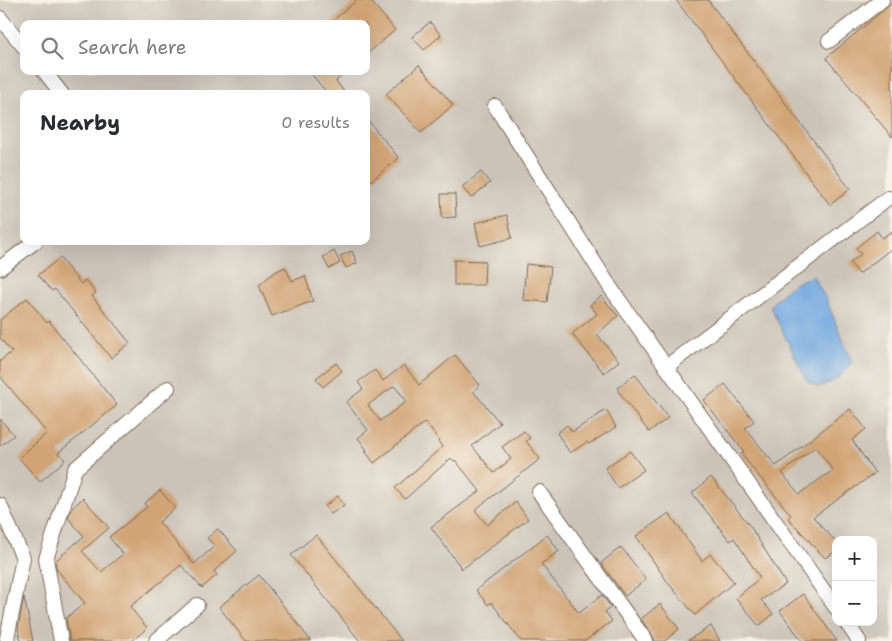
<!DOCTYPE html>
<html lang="en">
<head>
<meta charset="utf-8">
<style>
  :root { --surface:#fff; --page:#f7f7f7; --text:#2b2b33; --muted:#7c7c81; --line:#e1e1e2 }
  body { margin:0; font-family:"Shantell Sans",sans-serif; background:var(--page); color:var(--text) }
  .controls { position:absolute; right:15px; bottom:15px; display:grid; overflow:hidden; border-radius:10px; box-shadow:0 5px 20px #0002 }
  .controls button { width:45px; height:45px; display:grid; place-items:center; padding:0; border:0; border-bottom:1px solid var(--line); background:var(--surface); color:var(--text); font:25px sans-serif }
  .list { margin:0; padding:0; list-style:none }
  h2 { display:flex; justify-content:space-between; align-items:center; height:65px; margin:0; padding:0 20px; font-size:21px }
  h2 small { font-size:16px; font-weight:400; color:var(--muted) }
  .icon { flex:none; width:28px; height:28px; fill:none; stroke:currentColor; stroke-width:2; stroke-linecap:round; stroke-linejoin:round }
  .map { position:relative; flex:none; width:892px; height:641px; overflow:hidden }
  .search { position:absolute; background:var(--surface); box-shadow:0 5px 20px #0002; left:20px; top:20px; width:350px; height:55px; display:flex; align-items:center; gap:12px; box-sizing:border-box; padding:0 18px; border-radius:10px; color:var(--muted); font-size:19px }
  .panel { position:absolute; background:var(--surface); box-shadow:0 5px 20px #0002; left:20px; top:90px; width:350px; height:155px; border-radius:10px }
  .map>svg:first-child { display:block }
  .industrial { fill:#cbc3b8; fill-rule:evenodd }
  .water { fill:#72a8e0; stroke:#56697f }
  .building { fill:#d1a476; fill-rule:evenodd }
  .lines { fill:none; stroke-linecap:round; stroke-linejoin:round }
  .minor-casing { stroke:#7a6957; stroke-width:16 }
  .minor { stroke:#fff; stroke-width:14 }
</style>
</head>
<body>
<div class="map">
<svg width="892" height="641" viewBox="0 0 892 641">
  <rect width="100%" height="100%" fill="#f7f3e8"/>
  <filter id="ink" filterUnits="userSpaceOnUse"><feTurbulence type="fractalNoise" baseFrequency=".02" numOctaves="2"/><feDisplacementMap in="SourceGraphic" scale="10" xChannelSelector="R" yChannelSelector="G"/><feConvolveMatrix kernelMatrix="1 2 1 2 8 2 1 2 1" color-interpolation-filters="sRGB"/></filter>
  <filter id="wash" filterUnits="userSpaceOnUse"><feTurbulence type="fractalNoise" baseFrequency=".0096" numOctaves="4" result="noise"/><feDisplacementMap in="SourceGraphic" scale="20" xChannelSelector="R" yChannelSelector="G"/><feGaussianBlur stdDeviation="1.12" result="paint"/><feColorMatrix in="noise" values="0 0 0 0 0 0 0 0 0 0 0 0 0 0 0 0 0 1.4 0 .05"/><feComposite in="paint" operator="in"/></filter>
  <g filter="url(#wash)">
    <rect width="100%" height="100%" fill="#efdfc0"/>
    <!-- industrial -->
    <path class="industrial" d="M 0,0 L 892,0 L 892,641 L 0,641 ZM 24,24 L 366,24 L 366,71 L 24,71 ZM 24,94 L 366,94 L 366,241 L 24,241 ZM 836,540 L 873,540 L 873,622 L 836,622 Z"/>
    <!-- water -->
    <path class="water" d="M 813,276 L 826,299 L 852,362 C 843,376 833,383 817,387 L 807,381 L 770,306 C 784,291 793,282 813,276 Z"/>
    <g id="blocks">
      <!-- building -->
      <g class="building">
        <polygon points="357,0 370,0 395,30 366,55 366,24 329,24"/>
        <polygon points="676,0 708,0 850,189 830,205"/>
        <polygon points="892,3 892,137 826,58"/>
        <polygon points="430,22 441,35 424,50 412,37"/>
        <polygon points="419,65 453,105 421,133 386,94"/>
        <polygon points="309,71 347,71 336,81 346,94 328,94"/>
        <polygon points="366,118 399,158 366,185"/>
        <polygon points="481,172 490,183 471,198 462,187"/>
        <polygon points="441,194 455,194 456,217 442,218"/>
        <polygon points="507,215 512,238 480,246 475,223"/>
        <polygon points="877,231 882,238 892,231 892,248 859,274 850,263 861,254 856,248"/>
        <polygon points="334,251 340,263 329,269 323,257"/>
        <polygon points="352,251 357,263 346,268 340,256"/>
        <polygon points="60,258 81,284 85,280 96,293 92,296 130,343 111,358 55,289 52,291 38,275"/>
        <polygon points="454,260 485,261 484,285 454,285"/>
        <polygon points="526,264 551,267 547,302 523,300"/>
        <polygon points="285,267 292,281 305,276 313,301 272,316 259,285 275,272"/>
        <polygon points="601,296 618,316 597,334 619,361 604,373 572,334 597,314 590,305"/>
        <polygon points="27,298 47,323 49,321 117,405 58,453 65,460 40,482 19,458 47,433 0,376 0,361 12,352 0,338 0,320"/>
        <path d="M 455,355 L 480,385 L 473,391 L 500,423 L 472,446 L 494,473 L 511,459 L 502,447 L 524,431 L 530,438 L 526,441 L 540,459 L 475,510 L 487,525 L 516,502 L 528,519 L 462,569 L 431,527 L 480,491 L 455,460 L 453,461 L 451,458 L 405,499 L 395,488 L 442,447 L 438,441 L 439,440 L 425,422 L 374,463 L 365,451 L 367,450 L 358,438 L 368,430 L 346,402 L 363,389 L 358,382 L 375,370 L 383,381 L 404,365 L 419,385 ZM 394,386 L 407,401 L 380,421 L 368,405 Z"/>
        <polygon points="336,363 342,371 323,387 316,378"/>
        <polygon points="635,374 668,418 649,432 618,391 618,387"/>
        <path d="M 725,384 L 754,421 L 745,428 L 776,466 L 850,409 L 866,429 L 852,440 L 875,473 L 813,517 L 836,542 L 836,551 L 825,558 L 788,518 L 791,515 L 741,454 L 744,452 L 704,400 ZM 815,447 L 833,470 L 799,494 L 782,473 Z"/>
        <polygon points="606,410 616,427 589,444 587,442 570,453 557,433 567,425 572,432"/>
        <polygon points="0,419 14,435 0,446"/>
        <polygon points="630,451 644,470 618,488 605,468"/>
        <polygon points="711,477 750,526 786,584 761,600 773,614 759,626 736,598 760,578 734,538 730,541 692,493"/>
        <polygon points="160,490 175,508 159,522 194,564 215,546 207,538 218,529 237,551 214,571 217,575 202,588 181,565 130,607 147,628 132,641 70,641 66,618 85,603 57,570 55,561 84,536 68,518 72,508 83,498 109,528 82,551 101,572 123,554 109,537 147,507 144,504"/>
        <polygon points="338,496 344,505 331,514 325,506"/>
        <polygon points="669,513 702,561 710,554 734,582 695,615 669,584 636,536"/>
        <polygon points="316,535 402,641 360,641 291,555"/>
        <polygon points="547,535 559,551 541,564 579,613 602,595 611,607 605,612 612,621 585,641 521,641 491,602 488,605 476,590"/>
        <polygon points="621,547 646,579 625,596 601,563"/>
        <polygon points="259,575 311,641 246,641 219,607"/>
        <polygon points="803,594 837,641 802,641 780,611"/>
        <polygon points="24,597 33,641 21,641 18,628"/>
        <polygon points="660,604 679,629 665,641 655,641 653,636 641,619"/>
        <polygon points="711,626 720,641 687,641"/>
      </g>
    </g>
  </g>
  <g filter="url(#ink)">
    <use href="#blocks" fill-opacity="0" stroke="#7a6957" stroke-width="1"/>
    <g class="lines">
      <defs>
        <g id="minor">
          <polyline points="0,18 24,47"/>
          <polyline points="829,41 882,0"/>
          <polyline points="44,71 62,94"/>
          <polyline points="495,106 610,287 836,608"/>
          <polyline points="0,268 36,241"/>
          <polyline points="666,367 888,198"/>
          <polyline points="539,492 646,641"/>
          <polyline points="0,505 23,558 7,638 8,641"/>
          <polyline points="846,622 859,641"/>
          <polyline points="61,641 46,559 75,469 168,388"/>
          <polyline points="156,641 197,605"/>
        </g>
      </defs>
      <!-- minor casing -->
      <use href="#minor" class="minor-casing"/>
      <!-- minor -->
      <use href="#minor" class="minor"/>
    </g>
  </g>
</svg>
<div class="controls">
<button>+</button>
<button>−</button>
</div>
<div class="search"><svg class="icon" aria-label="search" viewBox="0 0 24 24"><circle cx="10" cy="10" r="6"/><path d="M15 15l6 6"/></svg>Search here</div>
<section class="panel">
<h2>Nearby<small>0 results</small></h2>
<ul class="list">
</ul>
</section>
</div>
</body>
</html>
